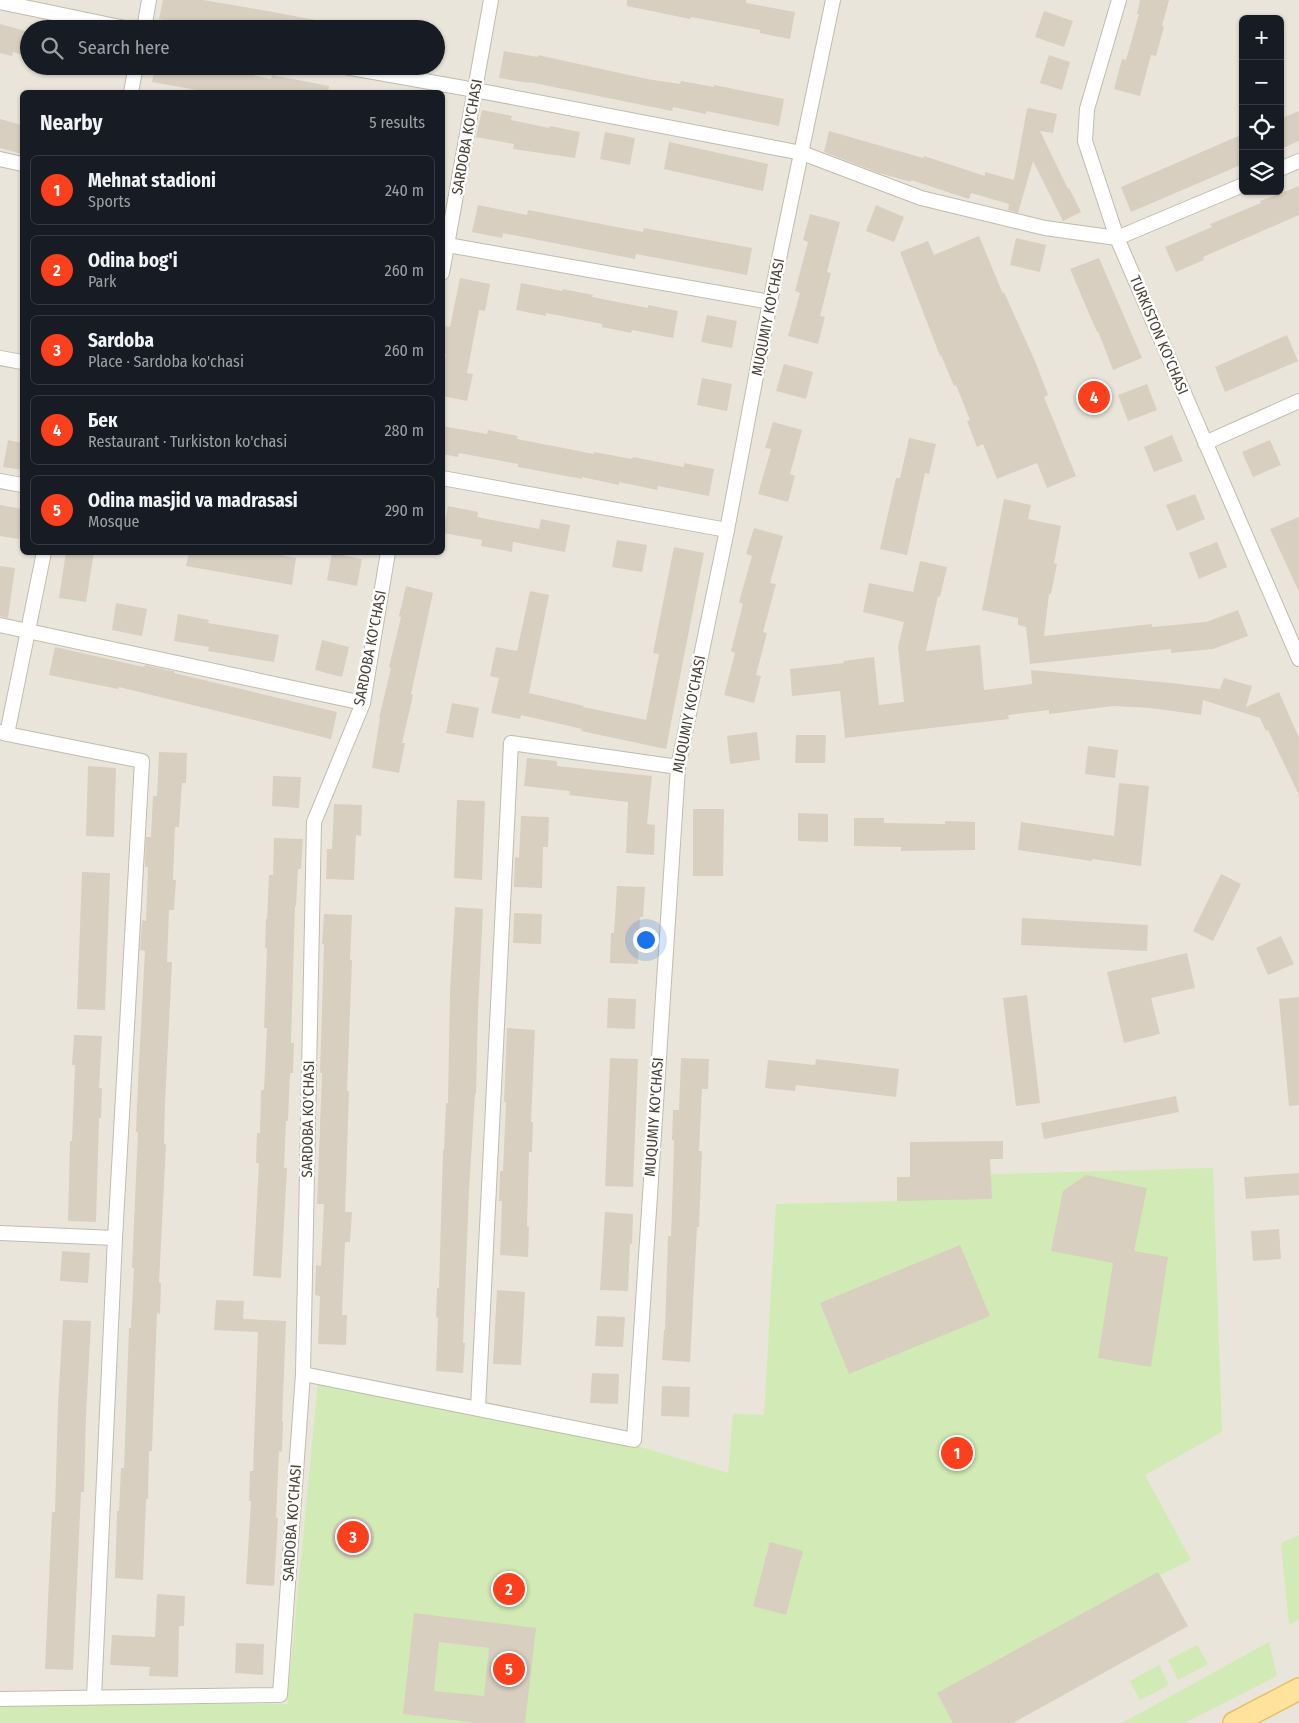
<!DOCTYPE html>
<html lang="en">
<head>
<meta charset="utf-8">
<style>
  :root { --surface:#171b24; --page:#20242c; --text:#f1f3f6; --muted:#9ea1a6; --line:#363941; --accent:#fc3f1d }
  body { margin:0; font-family:"Fira Sans Condensed",sans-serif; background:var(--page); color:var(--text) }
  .controls { position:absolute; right:15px; top:15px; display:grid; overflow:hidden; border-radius:8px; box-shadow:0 1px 4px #0004 }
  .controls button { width:45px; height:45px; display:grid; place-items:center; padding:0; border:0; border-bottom:1px solid var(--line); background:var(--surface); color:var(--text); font:25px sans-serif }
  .you { position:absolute; left:645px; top:939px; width:18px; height:18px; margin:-12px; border:4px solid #fff; border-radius:50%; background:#1a73e8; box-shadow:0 0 0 8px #1a73e833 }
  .badge { display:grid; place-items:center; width:32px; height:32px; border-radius:50%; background:var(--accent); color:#fff; font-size:16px; font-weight:700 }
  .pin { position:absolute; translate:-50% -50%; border:2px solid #fff; box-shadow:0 1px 5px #0006 }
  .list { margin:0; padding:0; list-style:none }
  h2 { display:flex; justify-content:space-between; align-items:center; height:65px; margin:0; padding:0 20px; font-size:21px }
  h2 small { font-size:16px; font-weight:400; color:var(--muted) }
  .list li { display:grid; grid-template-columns:32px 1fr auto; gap:15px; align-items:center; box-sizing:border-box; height:70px; margin:0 10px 10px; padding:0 10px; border:1px solid var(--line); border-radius:8px }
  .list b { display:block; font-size:19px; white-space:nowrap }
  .list p { margin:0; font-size:16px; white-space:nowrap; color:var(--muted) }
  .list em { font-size:16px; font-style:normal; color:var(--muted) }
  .icon { flex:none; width:28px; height:28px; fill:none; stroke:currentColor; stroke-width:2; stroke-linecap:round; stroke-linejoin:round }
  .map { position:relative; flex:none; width:1299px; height:1723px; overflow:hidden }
  .search { position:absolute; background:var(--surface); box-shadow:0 1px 4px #0004; left:20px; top:20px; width:425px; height:55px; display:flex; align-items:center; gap:12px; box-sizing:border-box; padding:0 18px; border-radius:28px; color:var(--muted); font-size:19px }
  .panel { position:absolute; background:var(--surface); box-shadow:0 1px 4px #0004; left:20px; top:90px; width:425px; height:465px; border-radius:8px }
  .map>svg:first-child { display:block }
  .residential { fill:#eae5da; fill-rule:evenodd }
  .green { fill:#d2eab5 }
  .building { fill:#d8cfc1; fill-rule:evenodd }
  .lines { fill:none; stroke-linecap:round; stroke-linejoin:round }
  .street-casing { stroke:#c2bbae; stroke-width:16 }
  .primary-casing { stroke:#e6c16a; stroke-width:24 }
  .street { stroke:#fff; stroke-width:14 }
  .primary { stroke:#ffe39c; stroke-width:21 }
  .labels { text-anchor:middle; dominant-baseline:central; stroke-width:5; stroke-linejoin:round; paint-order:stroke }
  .street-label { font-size:15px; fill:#4b4439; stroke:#fff }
</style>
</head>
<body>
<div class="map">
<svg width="1299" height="1723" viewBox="0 0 1299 1723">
  <rect width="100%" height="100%" fill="#f6f3ec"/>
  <!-- residential -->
  <path class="residential" d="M 0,0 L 1299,0 L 1299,1723 L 0,1723 ZM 1243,19 L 1280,19 L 1280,191 L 1243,191 ZM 29,29 L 436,29 L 436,66 L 29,66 ZM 22,92 L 442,92 L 442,552 L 22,552 Z"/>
  <!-- green -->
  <g class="green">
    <polygon points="1213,1168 1222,1432 1145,1475 1191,1560 1160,1575 1188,1626 1013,1723 0,1723 0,1705 287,1704 318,1382 624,1442 728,1473 733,1414 764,1415 776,1204 897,1201 897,1177"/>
    <polygon points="1299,1535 1299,1620 1289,1625 1281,1543"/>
    <polygon points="1269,1642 1277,1676 1184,1723 1122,1723"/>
    <polygon points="1197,1645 1208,1664 1178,1680 1168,1660"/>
    <polygon points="1159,1665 1169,1685 1140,1700 1130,1681"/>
  </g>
  <!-- building -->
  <g class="building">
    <polygon points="163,0 203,0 273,12 326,22 326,29 209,29 159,19"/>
    <polygon points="627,0 746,0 746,3 795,12 790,39 760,33 760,30 691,17 690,19 627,6"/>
    <polygon points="1140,0 1169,0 1162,26 1164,27 1156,56 1151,55 1140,96 1114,89 1122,59 1126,60 1139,14 1137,14"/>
    <polygon points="1044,11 1073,21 1064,47 1035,37"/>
    <polygon points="0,24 29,32 29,57 13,52 12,56 0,53"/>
    <polygon points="504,51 538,57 538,55 647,79 680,84 681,81 714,87 714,85 784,99 779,126 706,111 706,114 673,107 672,111 529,82 529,83 499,78"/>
    <polygon points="1049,55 1070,62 1062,90 1040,83"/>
    <polygon points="155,66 217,66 224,68 224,69 271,79 272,75 329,86 328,92 208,92 152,82"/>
    <polygon points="1029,108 1057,114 1053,133 1040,131 1068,189 1069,188 1081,212 1063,221 1033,161 1018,213 1008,210 1009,204 971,193 969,199 911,180 911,182 879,173 824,152 829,131 923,158 924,156 985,176 985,172 1014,180 1027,109"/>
    <polygon points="482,110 512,116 511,120 549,128 550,126 580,132 575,158 513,149 514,144 476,137"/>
    <polygon points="1299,111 1299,141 1280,149 1280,119"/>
    <polygon points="0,119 22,125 22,154 0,148"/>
    <polygon points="605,132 635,138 630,165 600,159"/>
    <polygon points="1243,134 1243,164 1131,212 1121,187"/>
    <polygon points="669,142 768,164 763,191 664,169"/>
    <polygon points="1299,186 1299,215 1203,257 1204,260 1176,272 1165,247 1212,227 1210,224 1261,203 1260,201"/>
    <polygon points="478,205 527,215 528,210 643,232 644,228 752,248 747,275 636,254 635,259 503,233 502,238 472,232"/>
    <polygon points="876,205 904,217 894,242 866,231"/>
    <polygon points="810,214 840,222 827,272 831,273 820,316 825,317 818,344 788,336 800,293 795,291 808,242 803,240"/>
    <polygon points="979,236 1003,294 1004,292 1035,361 1048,395 1044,397 1076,476 1047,488 1037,463 997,479 983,444 977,447 967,421 970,420 956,385 954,386 941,355 940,356 900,252 928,241 934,255"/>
    <polygon points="1016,238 1046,245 1040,272 1010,265"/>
    <polygon points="1099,258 1142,358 1113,370 1098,331 1097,332 1070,269"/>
    <polygon points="460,278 490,284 485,311 479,310 467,373 473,374 467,401 442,396 442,370 446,354 442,354 442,338 445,326 450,327"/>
    <polygon points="521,283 562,291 563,289 593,295 592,297 648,308 648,305 678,311 673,338 632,330 631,333 602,327 602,324 546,313 546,316 516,310"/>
    <polygon points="707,315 737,321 732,348 701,342"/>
    <polygon points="1287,335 1298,361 1225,392 1215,367"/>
    <polygon points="784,364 813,372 806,399 776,391"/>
    <polygon points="702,378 732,384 727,411 697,405"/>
    <polygon points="1147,384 1157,410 1128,421 1118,395"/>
    <polygon points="773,422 802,430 790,474 795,476 788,502 758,494 771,449 765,448"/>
    <polygon points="442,426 487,434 488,430 518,436 517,439 594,454 594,452 632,459 633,457 684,467 684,463 714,469 709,496 658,486 657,490 619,482 619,485 582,477 582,479 518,467 518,464 459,453 458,457 442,454"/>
    <polygon points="1172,435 1183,461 1154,472 1144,447"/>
    <polygon points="909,438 936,444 929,474 925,473 907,555 880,549 896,478 900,478"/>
    <polygon points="8,440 22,443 22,470 3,467"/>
    <polygon points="1270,440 1281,465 1253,477 1242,452"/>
    <polygon points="1195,494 1205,519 1177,531 1166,505"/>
    <polygon points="1004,499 1031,505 1028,519 1061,526 1054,563 1057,564 1051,594 1049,594 1044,636 1152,624 1152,627 1206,622 1238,610 1248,636 1213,649 1171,653 1171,649 1030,664 1026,627 1018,625 1018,618 982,610"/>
    <polygon points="0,505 22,509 19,539 0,536"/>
    <polygon points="448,506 478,512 477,517 539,529 541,519 570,525 565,552 513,542 512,552 481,546 482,540 443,533"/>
    <polygon points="1299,517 1299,592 1270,529"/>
    <polygon points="754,528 783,536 770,583 776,584 763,632 767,633 756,675 761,676 754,703 724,695 735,653 731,651 743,604 739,602 752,556 746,554"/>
    <polygon points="617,540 647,545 642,572 612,567"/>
    <polygon points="1217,542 1227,567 1199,579 1189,553"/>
    <polygon points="674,547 704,553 666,749 581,731 582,729 521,715 520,719 491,713 499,678 490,676 496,647 517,651 530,591 549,595 529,693 584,706 583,707 646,720 659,654 653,653"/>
    <polygon points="66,552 94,552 86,602 59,598"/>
    <polygon points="189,552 268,552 296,558 292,585 186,566"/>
    <polygon points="332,553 362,559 357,586 327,580"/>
    <polygon points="920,561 947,567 940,597 938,596 926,651 980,645 984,690 1032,684 1031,670 1171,683 1220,689 1224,678 1252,686 1246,707 1279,692 1299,738 1299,795 1268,730 1266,731 1260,718 1203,700 1201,715 1151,708 1113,706 1049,714 1049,710 1008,715 1009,719 845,738 840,691 792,696 790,669 844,663 843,661 874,657 879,705 904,702 898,647 904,622 863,612 869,583 913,592"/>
    <polygon points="0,566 15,568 8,618 0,616"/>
    <polygon points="406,586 433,593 411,694 413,695 402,743 405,743 399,773 372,768 380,718 379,718 391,668 389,667 401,617 399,616"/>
    <polygon points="116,603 147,609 142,636 112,630"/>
    <polygon points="178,614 209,620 208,623 279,635 274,662 208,651 209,647 174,641"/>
    <polygon points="322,640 349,647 342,677 315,670"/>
    <polygon points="55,647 144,667 145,665 171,671 174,671 174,673 337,712 331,739 119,687 118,689 49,675"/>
    <polygon points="452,703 479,708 473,738 446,733"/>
    <polygon points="757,732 760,760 730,764 727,736"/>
    <polygon points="796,735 826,735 825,763 795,763"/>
    <polygon points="1088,746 1118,750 1115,778 1085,774"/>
    <polygon points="159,752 187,753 186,783 182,783 179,827 175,827 173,880 176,880 174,910 169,910 167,962 172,962 165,1104 164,1144 166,1144 159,1283 161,1283 160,1314 157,1313 152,1451 149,1451 148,1499 146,1499 143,1580 115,1578 117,1511 119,1511 121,1468 124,1468 129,1328 131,1328 134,1268 132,1268 138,1132 136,1132 138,1081 145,951 140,950 142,920 146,921 148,867 145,867 146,837 151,837 153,796 157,796"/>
    <polygon points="527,758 557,761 557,766 652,776 647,824 655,825 654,855 626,853 628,802 569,795 570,791 524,786"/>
    <polygon points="88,766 116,768 114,837 86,836"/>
    <polygon points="273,776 301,777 299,808 272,806"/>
    <polygon points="1119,783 1149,786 1141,866 1092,859 1092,861 1018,850 1021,822 1114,836"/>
    <polygon points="457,800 485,801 482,880 454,878"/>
    <polygon points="334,804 362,805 361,836 356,835 354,880 326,879 327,849 332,849"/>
    <polygon points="693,809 724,809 723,876 693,876"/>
    <polygon points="798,813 828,814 828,842 798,841"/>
    <polygon points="521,816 549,817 548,847 543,847 542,888 514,887 515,857 519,858"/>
    <polygon points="854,818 884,818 884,823 945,824 945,821 975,822 975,850 901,851 901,847 854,846"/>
    <polygon points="274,838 303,839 301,869 298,869 296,906 295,906 291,1043 294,1043 293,1073 290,1073 288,1121 286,1121 284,1168 287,1168 281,1278 253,1276 259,1163 256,1163 257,1133 260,1133 261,1090 264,1090 267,1028 264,1028 267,948 265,948 266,919 267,919 269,875 273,875"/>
    <polygon points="82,872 110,873 105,1010 77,1009"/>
    <polygon points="1221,874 1241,884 1213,941 1193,931"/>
    <polygon points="617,886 645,887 643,917 640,917 638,964 610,963 611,933 614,933"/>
    <polygon points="455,907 483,909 478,1011 476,1094 475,1094 469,1191 463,1343 465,1343 463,1373 436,1371 438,1318 436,1317 437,1288 439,1288 443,1150 444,1150 446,1103 448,1103 450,991"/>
    <polygon points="514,913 542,914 541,944 513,943"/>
    <polygon points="324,914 352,915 350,960 352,960 347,1091 349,1091 345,1212 352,1212 350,1242 345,1242 342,1315 347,1315 346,1345 318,1344 320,1296 315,1295 316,1265 321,1266 324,1204 317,1204 322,1073 320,1073 324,944 322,944"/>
    <polygon points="1022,918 1148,925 1147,951 1021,945"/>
    <polygon points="1281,936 1294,964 1268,975 1256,948"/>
    <polygon points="1187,953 1195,988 1151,998 1160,1034 1124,1043 1107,972"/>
    <polygon points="1027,995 1040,1103 1016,1106 1003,998"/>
    <polygon points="1299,997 1299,1105 1289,1106 1279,999"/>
    <polygon points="608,998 636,999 635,1029 607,1028"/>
    <polygon points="507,1028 535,1030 531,1122 533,1122 532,1152 529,1152 527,1226 529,1227 528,1257 500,1255 502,1201 499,1201 500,1171 503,1171 506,1102 504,1102"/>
    <polygon points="74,1035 102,1036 99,1088 102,1088 101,1118 99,1118 96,1222 68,1221 70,1141 72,1141 75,1065 72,1065"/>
    <polygon points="610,1058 638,1059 633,1187 605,1186"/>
    <polygon points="681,1058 709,1059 708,1089 702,1089 699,1151 702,1151 699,1227 697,1227 690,1362 662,1360 664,1330 665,1330 668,1236 671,1236 673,1180 674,1140 672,1140 673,1110 679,1110"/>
    <polygon points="816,1059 899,1069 896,1097 796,1085 795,1091 765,1088 768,1060 815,1065"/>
    <polygon points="1176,1096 1179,1112 1044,1139 1041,1123"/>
    <polygon points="1003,1141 1003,1159 990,1159 992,1199 897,1201 897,1177 910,1177 910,1142"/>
    <polygon points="1299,1173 1299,1195 1246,1199 1244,1177"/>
    <polygon points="1086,1175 1147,1188 1134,1251 1168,1257 1151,1367 1098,1358 1113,1263 1051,1251 1063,1191"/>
    <polygon points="605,1212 633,1214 632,1244 630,1244 628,1291 600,1290"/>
    <polygon points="1279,1229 1281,1259 1253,1261 1251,1231"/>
    <polygon points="960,1245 990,1316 849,1374 820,1303"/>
    <polygon points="62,1251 90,1253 88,1283 60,1281"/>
    <polygon points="497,1290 525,1292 521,1365 493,1364"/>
    <polygon points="216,1300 244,1301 243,1319 286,1321 282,1421 283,1422 282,1452 279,1451 276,1518 278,1518 274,1586 246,1584 251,1501 249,1501 250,1471 253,1471 258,1332 214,1330"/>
    <polygon points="597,1316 625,1317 623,1347 595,1346"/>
    <polygon points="63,1320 91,1321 86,1416 84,1492 81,1492 73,1670 45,1669 52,1512 55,1512 58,1404"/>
    <polygon points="592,1373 619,1374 618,1404 590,1403"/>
    <polygon points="662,1386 690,1387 689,1417 661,1416"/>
    <circle cx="353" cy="1537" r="21"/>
    <polygon points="770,1542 803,1551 786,1615 753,1606"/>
    <polygon points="1158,1572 1188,1626 1013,1723 953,1723 937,1693"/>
    <polygon points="157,1594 185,1596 184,1626 179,1626 178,1677 149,1676 150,1667 110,1665 112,1635 155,1637"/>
    <path d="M 414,1613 L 536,1628 L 525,1723 L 477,1723 L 403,1714 ZM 439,1642 L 489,1648 L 484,1696 L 434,1691 Z"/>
    <polygon points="236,1643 264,1644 263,1675 235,1673"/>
  </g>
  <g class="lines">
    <defs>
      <g id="street">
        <polyline points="1119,0 1087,109 1085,141 1117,238 1299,659"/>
        <polyline points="0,2 130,29"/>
        <polyline points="144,29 149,0"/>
        <polyline points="340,66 475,90 802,153 921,198 1045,228 1117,238 1243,185"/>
        <polyline points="131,92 136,66"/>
        <polyline points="0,159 22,164"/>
        <polyline points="1280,169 1299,161"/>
        <polyline points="442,244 770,302"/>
        <polyline points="442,273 491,0"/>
        <polyline points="0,358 22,362"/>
        <polyline points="1205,443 1299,401"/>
        <polyline points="442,478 727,530"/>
        <polyline points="0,481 22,485"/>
        <polyline points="0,625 363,703"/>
        <polyline points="0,732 7,734 44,552"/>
        <polyline points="7,734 142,761 115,1238 94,1697"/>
        <polyline points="0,1233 115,1238"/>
        <polyline points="303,1374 634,1440 678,767 727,530 770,302 833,0"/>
        <polyline points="478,1408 511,743 678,767"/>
        <polyline points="0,1699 280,1695 303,1374 314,822 363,703 388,552"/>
      </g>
      <polyline id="primary" points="1234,1723 1299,1689"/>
    </defs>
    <!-- street casing -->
    <use href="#street" class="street-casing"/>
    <!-- primary casing -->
    <use href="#primary" class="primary-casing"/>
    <!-- street -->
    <use href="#street" class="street"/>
    <!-- primary -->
    <use href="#primary" class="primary"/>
  </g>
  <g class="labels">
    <!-- street labels -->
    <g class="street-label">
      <text transform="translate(467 137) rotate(-80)">SARDOBA KO'CHASI</text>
      <text transform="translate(768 317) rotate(-79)">MUQUMIY KO'CHASI</text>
      <text transform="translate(1159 335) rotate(67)">TURKISTON KO'CHASI</text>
      <text transform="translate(370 648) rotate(-79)">SARDOBA KO'CHASI</text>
      <text transform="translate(689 714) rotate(-79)">MUQUMIY KO'CHASI</text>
      <text transform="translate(654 1117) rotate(-86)">MUQUMIY KO'CHASI</text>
      <text transform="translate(308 1119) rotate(-89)">SARDOBA KO'CHASI</text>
      <text transform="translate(292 1523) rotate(-86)">SARDOBA KO'CHASI</text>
    </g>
  </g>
</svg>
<div class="controls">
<button>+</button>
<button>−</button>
<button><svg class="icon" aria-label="locate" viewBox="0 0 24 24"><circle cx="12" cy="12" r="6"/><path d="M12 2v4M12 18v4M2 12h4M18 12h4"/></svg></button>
<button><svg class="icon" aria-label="layers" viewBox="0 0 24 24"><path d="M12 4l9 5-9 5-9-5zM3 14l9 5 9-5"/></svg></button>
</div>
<div class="you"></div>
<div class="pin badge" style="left:957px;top:1453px">1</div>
<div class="pin badge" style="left:509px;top:1589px">2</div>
<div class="pin badge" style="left:353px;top:1537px">3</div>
<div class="pin badge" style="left:1094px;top:397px">4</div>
<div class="pin badge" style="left:509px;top:1669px">5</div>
<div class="search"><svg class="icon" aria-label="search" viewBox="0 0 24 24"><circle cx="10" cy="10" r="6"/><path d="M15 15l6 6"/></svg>Search here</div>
<section class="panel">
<h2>Nearby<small>5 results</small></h2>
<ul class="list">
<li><span class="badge">1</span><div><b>Mehnat stadioni</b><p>Sports</p></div><em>240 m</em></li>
<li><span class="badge">2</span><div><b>Odina bog'i</b><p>Park</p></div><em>260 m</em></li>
<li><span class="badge">3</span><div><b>Sardoba</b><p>Place · Sardoba ko'chasi</p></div><em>260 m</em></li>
<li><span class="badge">4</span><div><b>Бек</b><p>Restaurant · Turkiston ko'chasi</p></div><em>280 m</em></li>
<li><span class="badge">5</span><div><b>Odina masjid va madrasasi</b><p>Mosque</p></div><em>290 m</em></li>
</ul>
</section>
</div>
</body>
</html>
